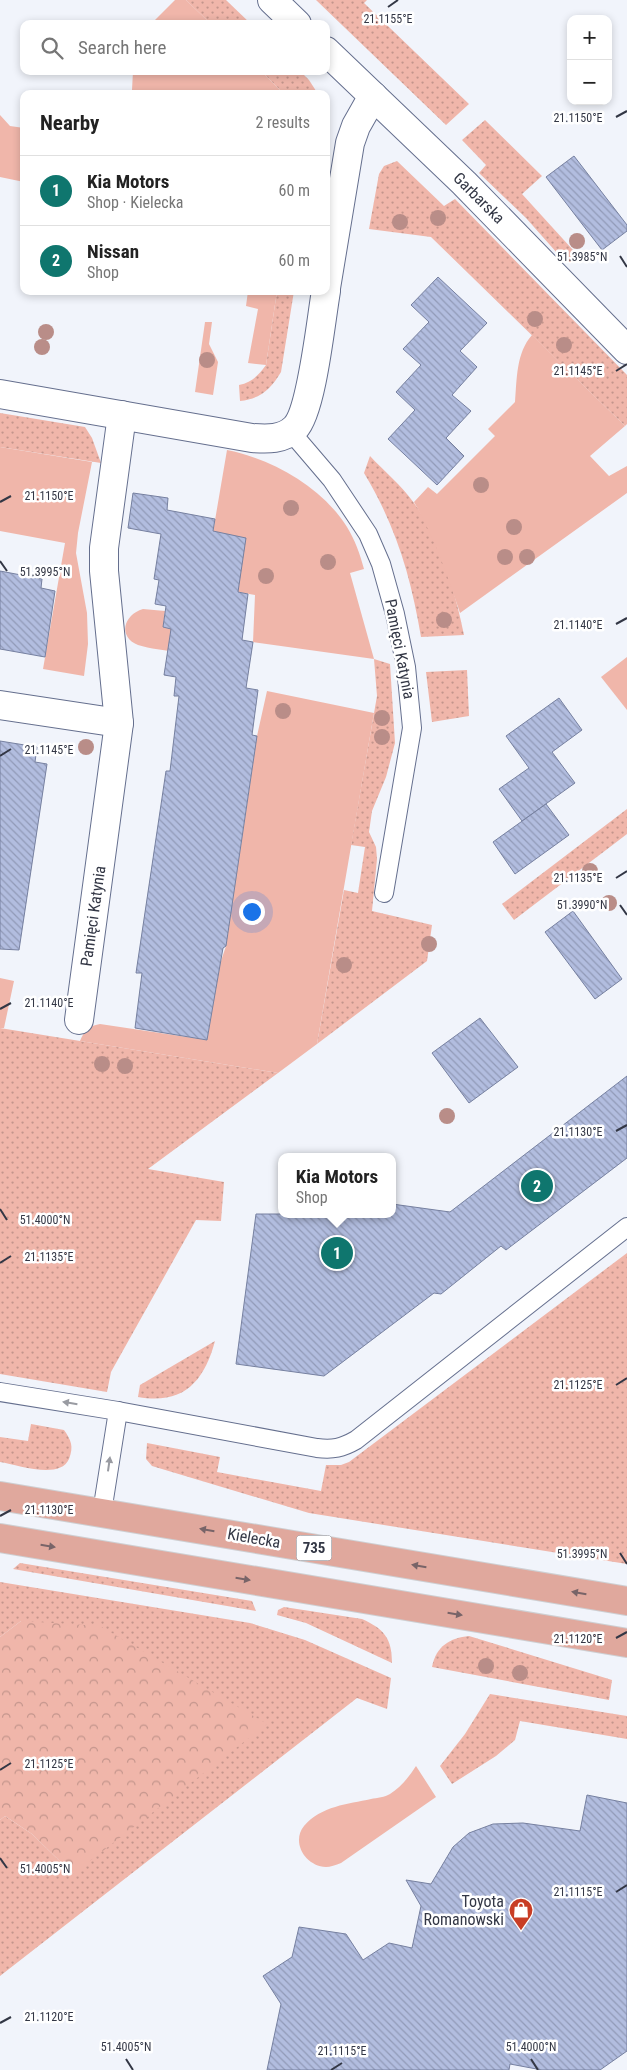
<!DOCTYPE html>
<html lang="en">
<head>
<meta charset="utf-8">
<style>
  :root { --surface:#fff; --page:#f2f2f2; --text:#222; --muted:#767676; --line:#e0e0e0; --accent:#0f766e }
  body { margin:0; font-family:"Roboto Condensed",sans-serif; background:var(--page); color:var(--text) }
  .controls { position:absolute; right:15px; top:15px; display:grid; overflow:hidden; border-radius:10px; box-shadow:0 2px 8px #0003 }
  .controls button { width:45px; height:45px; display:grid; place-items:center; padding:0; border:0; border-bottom:1px solid var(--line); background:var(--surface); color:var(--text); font:25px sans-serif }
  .you { position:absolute; left:251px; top:911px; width:18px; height:18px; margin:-12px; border:4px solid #fff; border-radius:50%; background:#1a73e8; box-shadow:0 0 0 8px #1a73e833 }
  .badge { display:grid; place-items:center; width:32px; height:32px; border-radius:50%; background:var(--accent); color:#fff; font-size:16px; font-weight:700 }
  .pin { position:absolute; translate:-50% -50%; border:2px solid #fff; box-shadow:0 1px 5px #0006 }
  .popup { position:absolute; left:278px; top:1153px; width:118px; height:65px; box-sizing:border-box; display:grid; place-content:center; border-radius:10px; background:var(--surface); filter:drop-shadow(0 1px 4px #0005); font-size:16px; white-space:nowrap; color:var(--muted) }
  .popup b { font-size:19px; color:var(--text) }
  .popup::after { content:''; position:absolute; left:50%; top:100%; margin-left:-10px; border:10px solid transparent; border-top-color:var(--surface) }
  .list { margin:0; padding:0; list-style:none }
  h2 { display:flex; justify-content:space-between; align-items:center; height:65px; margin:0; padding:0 20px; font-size:21px }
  h2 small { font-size:16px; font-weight:400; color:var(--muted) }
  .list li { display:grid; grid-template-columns:32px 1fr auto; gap:15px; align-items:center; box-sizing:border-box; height:70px; padding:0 20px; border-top:1px solid var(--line) }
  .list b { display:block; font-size:19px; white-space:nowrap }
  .list p { margin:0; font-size:16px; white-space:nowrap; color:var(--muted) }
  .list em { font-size:16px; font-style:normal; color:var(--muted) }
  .icon { flex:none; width:28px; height:28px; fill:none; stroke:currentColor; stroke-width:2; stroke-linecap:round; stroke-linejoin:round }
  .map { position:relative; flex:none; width:627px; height:2070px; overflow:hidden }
  .search { position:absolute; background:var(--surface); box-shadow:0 2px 8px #0003; left:20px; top:20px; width:310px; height:55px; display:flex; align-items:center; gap:12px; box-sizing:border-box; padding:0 18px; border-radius:10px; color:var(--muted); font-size:19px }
  .panel { position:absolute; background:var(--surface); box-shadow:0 2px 8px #0003; left:20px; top:90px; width:310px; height:205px; border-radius:10px }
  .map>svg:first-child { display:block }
  .grass { fill:url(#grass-dots) }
  .forest { fill:url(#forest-crowns) }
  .garden { fill:#f0b6aa }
  .building { fill:url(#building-back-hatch); stroke:#7680a0 }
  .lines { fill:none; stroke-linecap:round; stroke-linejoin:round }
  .lane-casing { stroke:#656f8e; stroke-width:20 }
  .street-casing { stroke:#656f8e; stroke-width:30 }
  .primary-casing { stroke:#cecfd2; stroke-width:30 }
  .lane { stroke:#fff; stroke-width:18 }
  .street { stroke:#fff; stroke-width:28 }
  .primary { stroke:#e0a89d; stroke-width:28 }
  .tree { fill:#b98d88 }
  .oneway { fill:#999ba2 }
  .oneway2 { fill:#786468 }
  .ticks { fill:none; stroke:#333745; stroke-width:2 }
  .labels { text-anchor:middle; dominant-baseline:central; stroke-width:5; stroke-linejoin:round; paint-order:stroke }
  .shield { fill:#fff; stroke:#70737d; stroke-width:1 }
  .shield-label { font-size:15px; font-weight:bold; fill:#333745 }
  .street-label { font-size:16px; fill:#333745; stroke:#fff }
  .poi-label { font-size:16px; fill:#333745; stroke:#fff; text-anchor:end }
  .ticks-label { font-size:12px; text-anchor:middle; fill:#333745; stroke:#fff; stroke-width:5; stroke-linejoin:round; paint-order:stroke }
</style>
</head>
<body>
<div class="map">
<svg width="627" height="2070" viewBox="0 0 627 2070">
  <defs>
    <pattern id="grass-dots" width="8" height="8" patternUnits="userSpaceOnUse" patternTransform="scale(1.25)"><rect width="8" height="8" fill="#f0b6aa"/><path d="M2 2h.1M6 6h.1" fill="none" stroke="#c3958c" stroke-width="1.8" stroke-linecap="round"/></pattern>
    <pattern id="forest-crowns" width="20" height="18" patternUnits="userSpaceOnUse" patternTransform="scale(1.25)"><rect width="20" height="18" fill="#f0b6aa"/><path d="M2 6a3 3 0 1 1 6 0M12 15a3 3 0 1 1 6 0" fill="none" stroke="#c3958c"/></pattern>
    <pattern id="building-back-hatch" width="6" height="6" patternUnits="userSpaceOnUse" patternTransform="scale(1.25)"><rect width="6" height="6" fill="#b2bddf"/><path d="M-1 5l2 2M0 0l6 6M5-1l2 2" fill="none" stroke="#919ab7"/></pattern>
  </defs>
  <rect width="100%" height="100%" fill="#f1f4fb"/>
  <!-- grass -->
  <g class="grass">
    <polygon points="186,0 226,0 251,24 211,24"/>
    <polygon points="316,0 367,0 364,3 469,104 446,125"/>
    <polygon points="261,71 300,71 309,80 318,94 284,94"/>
    <polygon points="485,120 542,176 522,194 583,261 565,262 526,218 479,173 486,165 462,140"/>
    <polygon points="397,161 444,206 455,199 627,375 627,424 625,426 431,237 369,229 379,174 384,166"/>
    <path d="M 277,291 L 294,291 L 281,372 C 271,389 260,399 240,401 L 239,385 C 252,382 258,376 266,365 Z"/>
    <polygon points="0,413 85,427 92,438 101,463 0,447"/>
    <path d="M 370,456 C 384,471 402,486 414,503 C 439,537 456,594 464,635 L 421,637 C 411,577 396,526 364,473 Z"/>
    <polygon points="374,659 390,664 395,743 386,777 372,811 369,832 376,847 377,859 372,911 432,925 427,961 317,1044 344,890 358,893 365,847 351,845 377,696"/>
    <polygon points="467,670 469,716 432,722 426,672"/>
    <polygon points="627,809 627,834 514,920 502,904"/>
    <polygon points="0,1028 278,1073 148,1169 224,1182 221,1221 196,1220 111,1372 107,1392 0,1374"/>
    <polygon points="627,1253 627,1564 309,1513 152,1466 146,1459 147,1443 220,1457 217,1472 321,1491 326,1465 341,1465 349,1462"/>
    <path d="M 215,1341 C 204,1382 183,1405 138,1397 L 140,1385 Z"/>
    <path d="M 31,1424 L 64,1430 C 71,1440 74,1446 69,1459 C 60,1480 18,1465 0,1462 L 0,1437 L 28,1441 Z"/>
    <polygon points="20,1563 252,1601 256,1611 13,1569"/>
    <polygon points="0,1582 250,1623 305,1640 391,1678 387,1709 357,1698 0,1976 0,1820 5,1816 32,1834 73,1874 21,1621 0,1637"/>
    <path d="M 284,1607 L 362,1619 C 384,1629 392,1638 392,1663 L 306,1623 L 277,1615 L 278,1610 Z"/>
    <path d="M 469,1636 L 612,1680 L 609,1700 L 432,1667 C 436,1646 450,1638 469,1636 Z"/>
    <polygon points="490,1694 627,1716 627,1739 520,1721 515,1740 496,1756 452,1784 440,1766 465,1734"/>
  </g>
  <!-- forest -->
  <polygon class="forest" points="21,1621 100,1626 267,1724 73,1874 32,1834 5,1816 0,1820 0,1637"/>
  <!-- garden -->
  <g class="garden">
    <polygon points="175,0 186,0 211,24 151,24"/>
    <polygon points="133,71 261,71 284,94 127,94 132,90"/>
    <polygon points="0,115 10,126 24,128 24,182 0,177"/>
    <polygon points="248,291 277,291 266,365 248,363 258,309 246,306"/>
    <polygon points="205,322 212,322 209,344 218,362 213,395 195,392"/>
    <path d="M 532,335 L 625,426 L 590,456 L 609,476 L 627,466 L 627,493 L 460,613 C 447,574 434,537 414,502 L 428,487 L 437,494 L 495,436 L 488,429 L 515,402 C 517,379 516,353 532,335 Z"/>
    <polygon points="0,447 92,462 78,533 76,553 87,613 88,644 84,676 43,669 65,543 0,531"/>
    <path d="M 227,450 C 272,459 322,487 347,527 C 355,540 360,554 364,569 L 350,573 L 374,659 L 253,642 L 255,595 L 238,592 L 213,532 Z"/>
    <path d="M 143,609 L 165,611 L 163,627 L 181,630 L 177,652 C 165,650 150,649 138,645 C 118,637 123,615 143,609 Z"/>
    <polygon points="627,657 627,710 601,677"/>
    <path d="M 267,691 L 374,713 L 317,1044 L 278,1073 L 80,1041 C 84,1031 88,1026 100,1024 L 207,1040 L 220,964 L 226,946 L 257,736 Z"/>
    <polygon points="0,978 14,981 4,1028 0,1028"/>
    <path d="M 416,1766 L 436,1797 L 341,1863 C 336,1865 330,1867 326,1867 C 305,1866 291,1842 304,1826 C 321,1806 348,1804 371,1799 C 377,1798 385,1797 390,1794 C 401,1787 409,1777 416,1766 Z"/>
  </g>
  <!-- building -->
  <g class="building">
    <polygon points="574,156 627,225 627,231 602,250 546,177"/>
    <polygon points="438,277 487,323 460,351 477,367 452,395 471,411 446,438 464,456 437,485 388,439 415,410 396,392 421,365 403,349 429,322 411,305"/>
    <polygon points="133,493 168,498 167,510 215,519 213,531 246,538 238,592 248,594 242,640 253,642 246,688 258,690 252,735 257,736 226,946 223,948 207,1040 135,1028 142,973 136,973 166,771 170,771 179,696 174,696 176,677 164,675 171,629 163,627 166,606 155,604 159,580 154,579 161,534 128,528"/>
    <polygon points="0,571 42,579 41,588 55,591 45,657 0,649"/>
    <polygon points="559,698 582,730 552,752 575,783 522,821 499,789 529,768 506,736"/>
    <polygon points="0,741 37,747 35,762 47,764 19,950 0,949"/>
    <polygon points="546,804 569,835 515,874 493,842"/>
    <polygon points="573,911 622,979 595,999 545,932"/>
    <polygon points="480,1018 518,1067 469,1103 432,1053"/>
    <polygon points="627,1076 627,1158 506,1250 501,1246 441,1294 434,1293 324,1376 236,1364 256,1214 392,1214 392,1204 450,1212"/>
    <polygon points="587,1795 627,1803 627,2051 600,2070 542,2070 510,2064 509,2070 267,2070 281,2004 263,1976 292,1957 299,1927 346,1934 363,1960 389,1943 412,1948 421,1906 406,1880 431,1884 453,1847 469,1833 493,1824 523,1823 580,1831"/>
  </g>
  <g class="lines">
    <defs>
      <g id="lane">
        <polyline points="291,432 332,480 368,534 381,564 395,614 406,667 412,728 384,893"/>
        <path d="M 0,1392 L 118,1411 L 317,1448 C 333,1450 342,1448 356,1440 L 627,1227"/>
        <polyline points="102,1512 118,1411"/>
      </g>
      <g id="street">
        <polyline points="272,0 297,24"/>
        <polyline points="326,51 464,183 627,350"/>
        <polyline points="326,288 350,143 356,126 373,96"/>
        <path d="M 0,394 L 252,438 C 267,439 283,440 295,428 C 312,411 321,319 326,291"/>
        <polyline points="0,705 119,723"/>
        <polyline points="79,1020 119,723 104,571 104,548 122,415"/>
      </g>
      <g id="primary">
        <polyline points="0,1496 627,1601"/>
        <polyline points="0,1538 627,1643"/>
      </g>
    </defs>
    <!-- lane casing -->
    <use href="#lane" class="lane-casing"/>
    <!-- street casing -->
    <use href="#street" class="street-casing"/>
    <!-- primary casing -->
    <use href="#primary" class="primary-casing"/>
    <!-- lane -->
    <use href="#lane" class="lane"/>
    <!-- street -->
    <use href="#street" class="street"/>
    <!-- primary -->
    <use href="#primary" class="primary"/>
  </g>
  <!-- trees -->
  <g class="tree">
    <circle cx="438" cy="218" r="8"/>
    <circle cx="400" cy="222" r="8"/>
    <circle cx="577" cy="241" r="8"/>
    <circle cx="535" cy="319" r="8"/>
    <circle cx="46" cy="332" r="8"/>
    <circle cx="564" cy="345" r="8"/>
    <circle cx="42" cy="347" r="8"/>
    <circle cx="207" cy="360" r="8"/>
    <circle cx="481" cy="485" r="8"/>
    <circle cx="291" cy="508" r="8"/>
    <circle cx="514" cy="527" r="8"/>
    <circle cx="505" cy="557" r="8"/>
    <circle cx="527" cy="557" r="8"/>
    <circle cx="328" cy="562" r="8"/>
    <circle cx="266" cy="576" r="8"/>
    <circle cx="444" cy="620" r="8"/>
    <circle cx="283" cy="711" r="8"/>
    <circle cx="382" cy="718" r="8"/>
    <circle cx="382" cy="737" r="8"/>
    <circle cx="86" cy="747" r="8"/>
    <circle cx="590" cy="871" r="8"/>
    <circle cx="609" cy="903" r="8"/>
    <circle cx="429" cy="944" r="8"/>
    <circle cx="344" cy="965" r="8"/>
    <circle cx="102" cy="1064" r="8"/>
    <circle cx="125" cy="1066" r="8"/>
    <circle cx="447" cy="1116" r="8"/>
    <circle cx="486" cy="1666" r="8"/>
    <circle cx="520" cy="1673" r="8"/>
  </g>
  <!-- one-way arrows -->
  <defs><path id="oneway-solid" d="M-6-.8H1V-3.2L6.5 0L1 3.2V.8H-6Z" transform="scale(1.25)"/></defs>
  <g class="oneway">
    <use href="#oneway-solid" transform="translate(70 1403) rotate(-171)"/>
    <use href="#oneway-solid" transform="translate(109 1464) rotate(-82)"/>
  </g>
  <g class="oneway2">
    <use href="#oneway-solid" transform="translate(207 1530) rotate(-170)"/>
    <use href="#oneway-solid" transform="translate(48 1546) rotate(9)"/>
    <use href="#oneway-solid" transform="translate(419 1566) rotate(-170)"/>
    <use href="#oneway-solid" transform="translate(243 1579) rotate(9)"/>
    <use href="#oneway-solid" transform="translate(579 1593) rotate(-170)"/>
    <use href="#oneway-solid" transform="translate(455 1614) rotate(9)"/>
  </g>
  <!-- ticks -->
  <path class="ticks" d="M 388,7 L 398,0M 616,117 L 627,111M 620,256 L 627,267M 616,371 L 627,364M 0,502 L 11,496M 0,561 L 7,571M 616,624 L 627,618M 0,756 L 11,749M 616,878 L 627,871M 620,905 L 627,915M 0,1009 L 11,1003M 616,1131 L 627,1125M 0,1209 L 7,1220M 0,1263 L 11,1256M 616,1385 L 627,1378M 0,1516 L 11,1510M 620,1553 L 627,1564M 616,1638 L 627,1632M 0,1770 L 11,1763M 0,1858 L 7,1868M 616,1892 L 627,1885M 0,2023 L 11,2017M 126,2059 L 133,2070M 531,2059 L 538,2070M 331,2070 L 342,2063"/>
  <!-- icons -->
  <defs>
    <symbol id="shop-pin" viewBox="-11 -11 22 30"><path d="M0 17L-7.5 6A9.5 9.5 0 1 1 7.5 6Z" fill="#c83d25" stroke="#fff"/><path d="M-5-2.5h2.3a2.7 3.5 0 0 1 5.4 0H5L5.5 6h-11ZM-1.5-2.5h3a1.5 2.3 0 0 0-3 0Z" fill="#fff"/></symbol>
  </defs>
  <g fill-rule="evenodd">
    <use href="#shop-pin" x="507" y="1896" width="28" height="38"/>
  </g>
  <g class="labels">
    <!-- shield labels -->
    <rect class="shield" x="296.5" y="1535.5" width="35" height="25" rx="4"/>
    <g class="shield-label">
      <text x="314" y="1548">735</text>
    </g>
    <!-- street labels -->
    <g class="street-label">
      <text transform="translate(479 198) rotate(45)">Garbarska</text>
      <text transform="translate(400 649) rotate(79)">Pamięci Katynia</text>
      <text transform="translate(93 916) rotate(-82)">Pamięci Katynia</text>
      <text transform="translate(254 1538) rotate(10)">Kielecka</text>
    </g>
    <!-- poi labels -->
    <g class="poi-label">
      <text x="504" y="1901">Toyota<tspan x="504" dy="18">Romanowski</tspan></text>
    </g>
  </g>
  <g class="ticks-label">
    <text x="388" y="23">21.1155°E</text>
    <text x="578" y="122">21.1150°E</text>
    <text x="582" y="261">51.3985°N</text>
    <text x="578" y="375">21.1145°E</text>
    <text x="49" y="500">21.1150°E</text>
    <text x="45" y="576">51.3995°N</text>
    <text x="578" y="629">21.1140°E</text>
    <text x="49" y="754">21.1145°E</text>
    <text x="578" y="882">21.1135°E</text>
    <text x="582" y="909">51.3990°N</text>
    <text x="49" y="1007">21.1140°E</text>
    <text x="578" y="1136">21.1130°E</text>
    <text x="45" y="1224">51.4000°N</text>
    <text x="49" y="1261">21.1135°E</text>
    <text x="578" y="1389">21.1125°E</text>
    <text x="49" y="1514">21.1130°E</text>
    <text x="582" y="1558">51.3995°N</text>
    <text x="578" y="1643">21.1120°E</text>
    <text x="49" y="1768">21.1125°E</text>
    <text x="45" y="1873">51.4005°N</text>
    <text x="578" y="1896">21.1115°E</text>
    <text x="49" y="2021">21.1120°E</text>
    <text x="126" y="2051">51.4005°N</text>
    <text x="531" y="2051">51.4000°N</text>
    <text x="342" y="2055">21.1115°E</text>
  </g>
</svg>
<div class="controls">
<button>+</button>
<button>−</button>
</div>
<div class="you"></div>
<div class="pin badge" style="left:337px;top:1253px">1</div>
<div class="popup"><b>Kia Motors</b>Shop</div>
<div class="pin badge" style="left:537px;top:1186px">2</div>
<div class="search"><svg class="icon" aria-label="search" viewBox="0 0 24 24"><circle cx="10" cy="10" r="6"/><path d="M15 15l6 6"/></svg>Search here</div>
<section class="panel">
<h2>Nearby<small>2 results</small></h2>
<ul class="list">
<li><span class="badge">1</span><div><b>Kia Motors</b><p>Shop · Kielecka</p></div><em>60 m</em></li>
<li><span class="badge">2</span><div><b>Nissan</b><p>Shop</p></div><em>60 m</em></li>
</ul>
</section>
</div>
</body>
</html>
